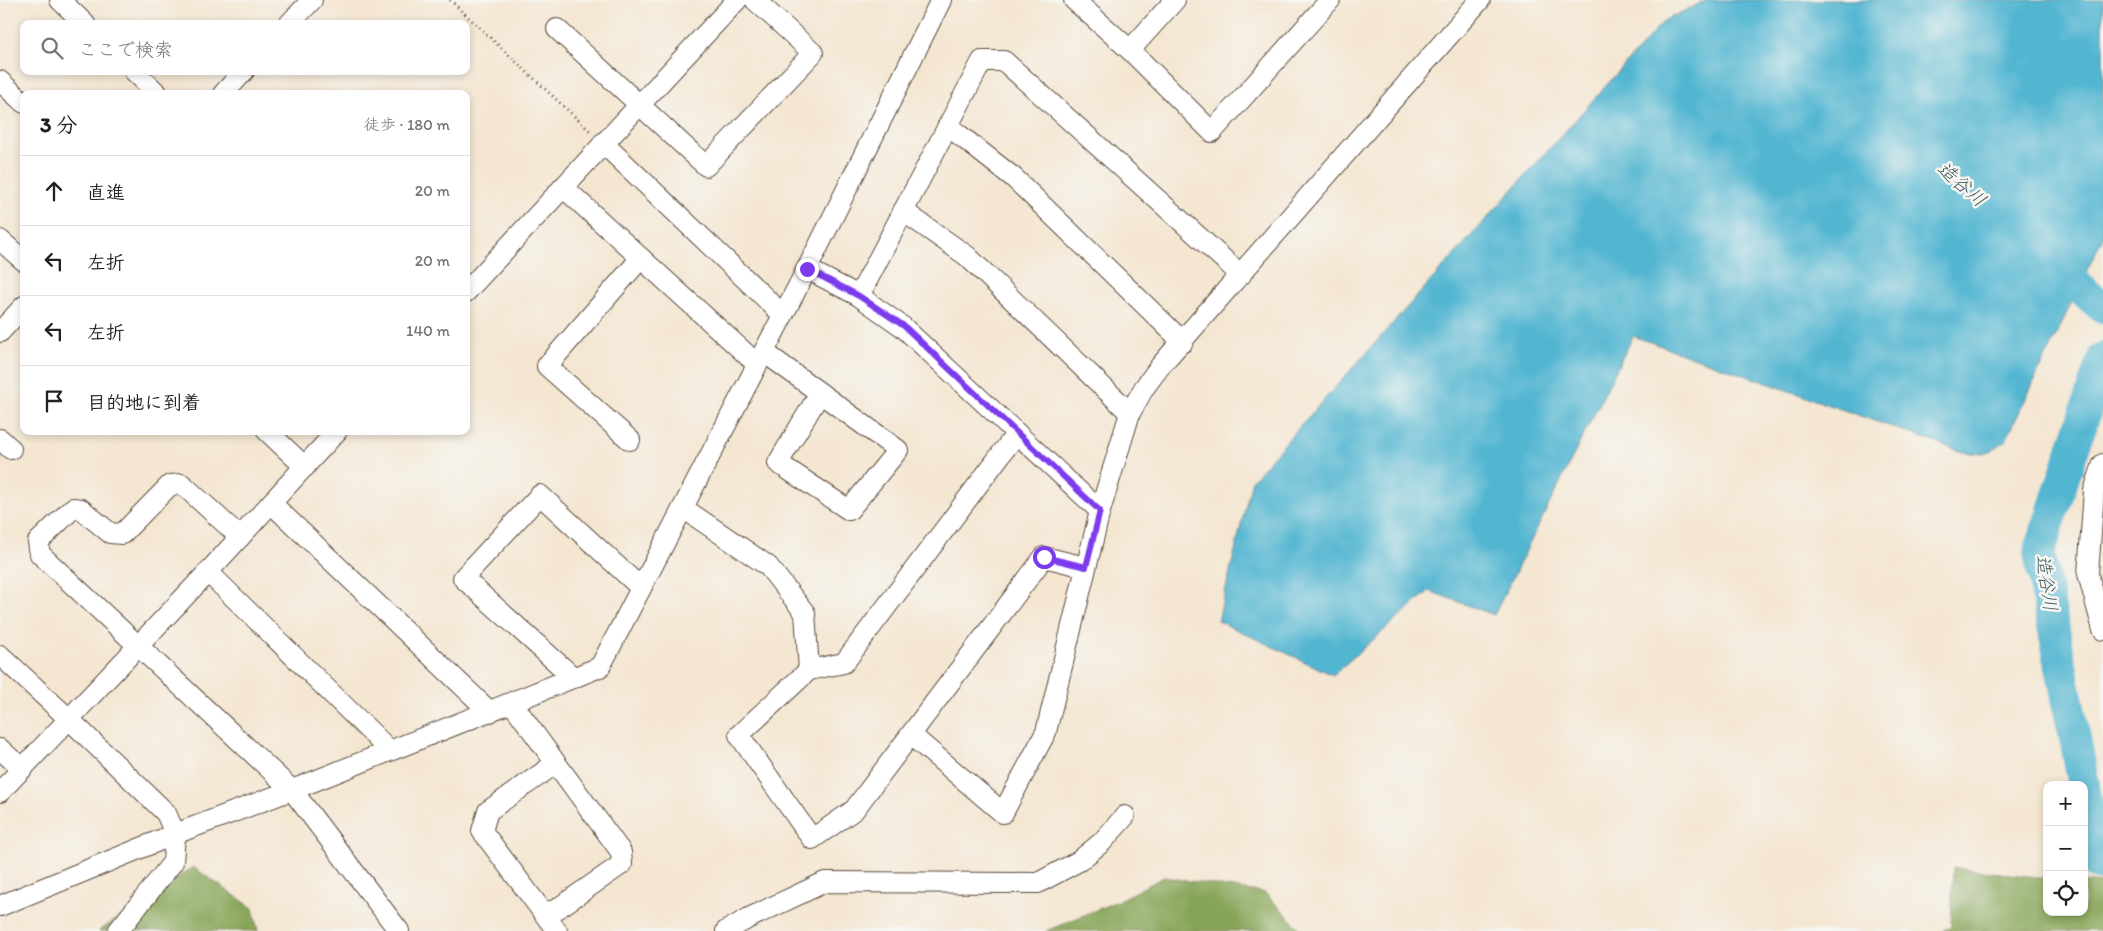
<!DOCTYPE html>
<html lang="ja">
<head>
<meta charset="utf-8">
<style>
  :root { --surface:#fff; --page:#f2f2f2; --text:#202124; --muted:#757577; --line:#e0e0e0 }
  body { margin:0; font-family:Itim,"Klee One",sans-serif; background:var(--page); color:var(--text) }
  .controls { position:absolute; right:15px; bottom:15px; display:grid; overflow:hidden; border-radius:10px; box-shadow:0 2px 8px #0003 }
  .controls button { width:45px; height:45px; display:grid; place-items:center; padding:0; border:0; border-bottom:1px solid var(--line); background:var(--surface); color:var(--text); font:25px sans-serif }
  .stop { position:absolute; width:15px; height:15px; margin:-11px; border:4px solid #7c3aed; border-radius:50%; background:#fff }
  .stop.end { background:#7c3aed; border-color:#fff; box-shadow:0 1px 5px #0008 }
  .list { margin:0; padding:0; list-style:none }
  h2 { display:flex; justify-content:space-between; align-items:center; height:65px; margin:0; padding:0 20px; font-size:21px }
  h2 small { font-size:16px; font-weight:400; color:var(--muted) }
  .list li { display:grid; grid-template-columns:32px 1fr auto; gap:15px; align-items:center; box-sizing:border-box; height:70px; padding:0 20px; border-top:1px solid var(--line) }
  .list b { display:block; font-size:19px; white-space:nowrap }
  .list em { font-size:16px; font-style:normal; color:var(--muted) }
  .icon { flex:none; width:28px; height:28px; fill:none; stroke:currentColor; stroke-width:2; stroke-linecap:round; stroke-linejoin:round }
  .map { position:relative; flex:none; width:2103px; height:931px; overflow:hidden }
  .search { position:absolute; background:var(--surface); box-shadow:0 2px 8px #0003; left:20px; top:20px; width:450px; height:55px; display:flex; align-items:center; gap:12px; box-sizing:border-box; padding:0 18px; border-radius:10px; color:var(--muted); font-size:19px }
  .panel { position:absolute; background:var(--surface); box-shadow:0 2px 8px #0003; left:20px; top:90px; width:450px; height:345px; border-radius:10px }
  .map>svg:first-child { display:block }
  .forest { fill:#87a559; stroke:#61683c }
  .water { fill:#53b6d1; stroke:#477078 }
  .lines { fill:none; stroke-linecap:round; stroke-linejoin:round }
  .river { stroke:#53b6d1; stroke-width:32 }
  .minor-casing { stroke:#574639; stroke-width:22 }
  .path { stroke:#574639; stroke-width:3; stroke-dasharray:1 4; stroke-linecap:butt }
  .minor { stroke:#fff; stroke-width:20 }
  .route { stroke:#7c3aed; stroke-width:6 }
  .labels { text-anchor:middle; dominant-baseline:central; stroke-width:5; stroke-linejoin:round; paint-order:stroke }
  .water-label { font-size:19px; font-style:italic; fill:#435b5d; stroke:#f6f6f2 }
</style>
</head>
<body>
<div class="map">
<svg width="2103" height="931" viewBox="0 0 2103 931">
  <rect width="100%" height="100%" fill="#f6f6f2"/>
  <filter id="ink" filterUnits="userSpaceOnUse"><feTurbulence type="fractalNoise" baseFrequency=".02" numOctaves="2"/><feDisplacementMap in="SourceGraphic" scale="10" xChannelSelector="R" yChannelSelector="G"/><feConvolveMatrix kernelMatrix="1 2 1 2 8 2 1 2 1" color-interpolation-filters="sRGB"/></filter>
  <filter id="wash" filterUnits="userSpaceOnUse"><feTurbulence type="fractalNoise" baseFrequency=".0096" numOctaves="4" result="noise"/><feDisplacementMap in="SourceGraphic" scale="20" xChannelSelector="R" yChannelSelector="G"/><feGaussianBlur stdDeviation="1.12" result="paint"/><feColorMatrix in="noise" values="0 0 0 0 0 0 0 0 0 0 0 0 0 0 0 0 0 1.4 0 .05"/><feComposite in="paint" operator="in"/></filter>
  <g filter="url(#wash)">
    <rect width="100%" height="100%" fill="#f4e6d1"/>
    <!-- forest -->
    <g class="forest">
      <polygon points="193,867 253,908 258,931 99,931"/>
      <polygon points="1953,868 2047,878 2047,912 2084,912 2084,882 2103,884 2103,931 1942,931 1951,926"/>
      <polygon points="1164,877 1265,893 1302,931 1046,931 1115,902"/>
    </g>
    <!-- water -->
    <path class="water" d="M 1707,0 L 2103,0 L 2103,237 L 2006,440 C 1991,453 1983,455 1963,452 L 1633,336 L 1494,615 L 1429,591 L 1333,675 L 1218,621 L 1252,480 L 1665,20 Z"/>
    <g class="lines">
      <!-- river -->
      <g class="river">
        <polyline points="2045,257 2103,308"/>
        <polyline points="2084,785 2039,553 2103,358"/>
        <polyline points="2084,788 2100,865 2103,866"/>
      </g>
    </g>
  </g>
  <g filter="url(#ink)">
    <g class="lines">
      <defs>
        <g id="minor">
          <polyline points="60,0 85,24"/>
          <polyline points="1074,0 1130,50 1212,132 1330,0"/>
          <polyline points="289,24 312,0"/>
          <polyline points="557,29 706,166 813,53 755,0"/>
          <polyline points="1130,50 1175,0"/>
          <polyline points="134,71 158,94"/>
          <polyline points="0,81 24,103"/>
          <polyline points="223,94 244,71"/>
          <polyline points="948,126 1014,178 1183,342"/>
          <polyline points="603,143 783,315"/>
          <polyline points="563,187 757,364"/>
          <polyline points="903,211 967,256 1130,413"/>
          <polyline points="0,240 24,261"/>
          <polyline points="807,269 859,296 903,327 1100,511"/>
          <polyline points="466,292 737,0"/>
          <polyline points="859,296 982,61 1004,61 1241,275"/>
          <polyline points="0,332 24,306"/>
          <polyline points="764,352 898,450 849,510 778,463 820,393"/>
          <polyline points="267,431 305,467"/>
          <polyline points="1017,433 844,663 809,670 739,735 812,839 854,810 1044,557 1085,567"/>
          <polyline points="0,439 11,449"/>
          <polyline points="630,440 547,366 641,258"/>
          <polyline points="2103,464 2094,491 2088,574 2103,630"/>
          <polyline points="271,503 490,712"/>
          <polyline points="683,508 768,566 805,613 809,670"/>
          <polyline points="240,537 182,484 170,485 122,534 110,533 81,509 73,508 38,542 40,554 292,790 399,931"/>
          <polyline points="208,572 389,750"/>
          <polyline points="0,655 69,719 166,813 175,834 173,862 118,931"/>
          <polyline points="574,678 463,578 540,495 641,588"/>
          <polyline points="512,703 621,852 622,864 554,911 542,911 482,831 488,811 555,764"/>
          <polyline points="911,735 1003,813 1046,732 1100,511 1130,413 1144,388 1161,365 1480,0"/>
          <polyline points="0,749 22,769"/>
          <polyline points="0,792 208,572 337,431"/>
          <polyline points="0,906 175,834 292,790 600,667 807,269 941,0"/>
          <polyline points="542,911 557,931"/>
          <polyline points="726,931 749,918 825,882 1038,883 1079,861 1102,842 1125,816"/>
        </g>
      </defs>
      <!-- minor casing -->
      <use href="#minor" class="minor-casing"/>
      <!-- path -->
      <polyline class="path" points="450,0 590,131"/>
      <!-- minor -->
      <use href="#minor" class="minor"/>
    </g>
  </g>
  <g class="lines" filter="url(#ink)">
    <!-- route -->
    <polyline class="route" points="807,269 859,296 904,326 1100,511 1086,567 1044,557"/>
  </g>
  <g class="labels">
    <!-- water labels -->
    <g class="water-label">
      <text transform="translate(1962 184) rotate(41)">造谷川</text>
      <text transform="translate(2047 583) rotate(82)">造谷川</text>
    </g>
  </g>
</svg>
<div class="controls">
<button>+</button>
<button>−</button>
<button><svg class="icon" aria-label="locate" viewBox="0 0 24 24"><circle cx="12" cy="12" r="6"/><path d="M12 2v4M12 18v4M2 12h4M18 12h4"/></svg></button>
</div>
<div class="stop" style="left:1044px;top:557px"></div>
<div class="stop end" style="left:807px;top:269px"></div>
<div class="search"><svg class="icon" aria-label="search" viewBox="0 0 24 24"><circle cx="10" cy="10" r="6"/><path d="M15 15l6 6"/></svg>ここで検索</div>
<section class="panel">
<h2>3 分<small>徒歩 · 180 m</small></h2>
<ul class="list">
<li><svg class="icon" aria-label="ahead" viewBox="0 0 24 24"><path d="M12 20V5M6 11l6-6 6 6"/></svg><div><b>直進</b></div><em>20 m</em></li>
<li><svg class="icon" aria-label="left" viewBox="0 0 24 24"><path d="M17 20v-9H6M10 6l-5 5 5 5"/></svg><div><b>左折</b></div><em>20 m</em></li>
<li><svg class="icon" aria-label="left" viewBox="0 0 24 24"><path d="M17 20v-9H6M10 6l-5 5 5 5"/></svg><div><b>左折</b></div><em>140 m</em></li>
<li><svg class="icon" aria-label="arrive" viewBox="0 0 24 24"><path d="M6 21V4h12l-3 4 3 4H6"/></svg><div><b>目的地に到着</b></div></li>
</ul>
</section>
</div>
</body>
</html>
